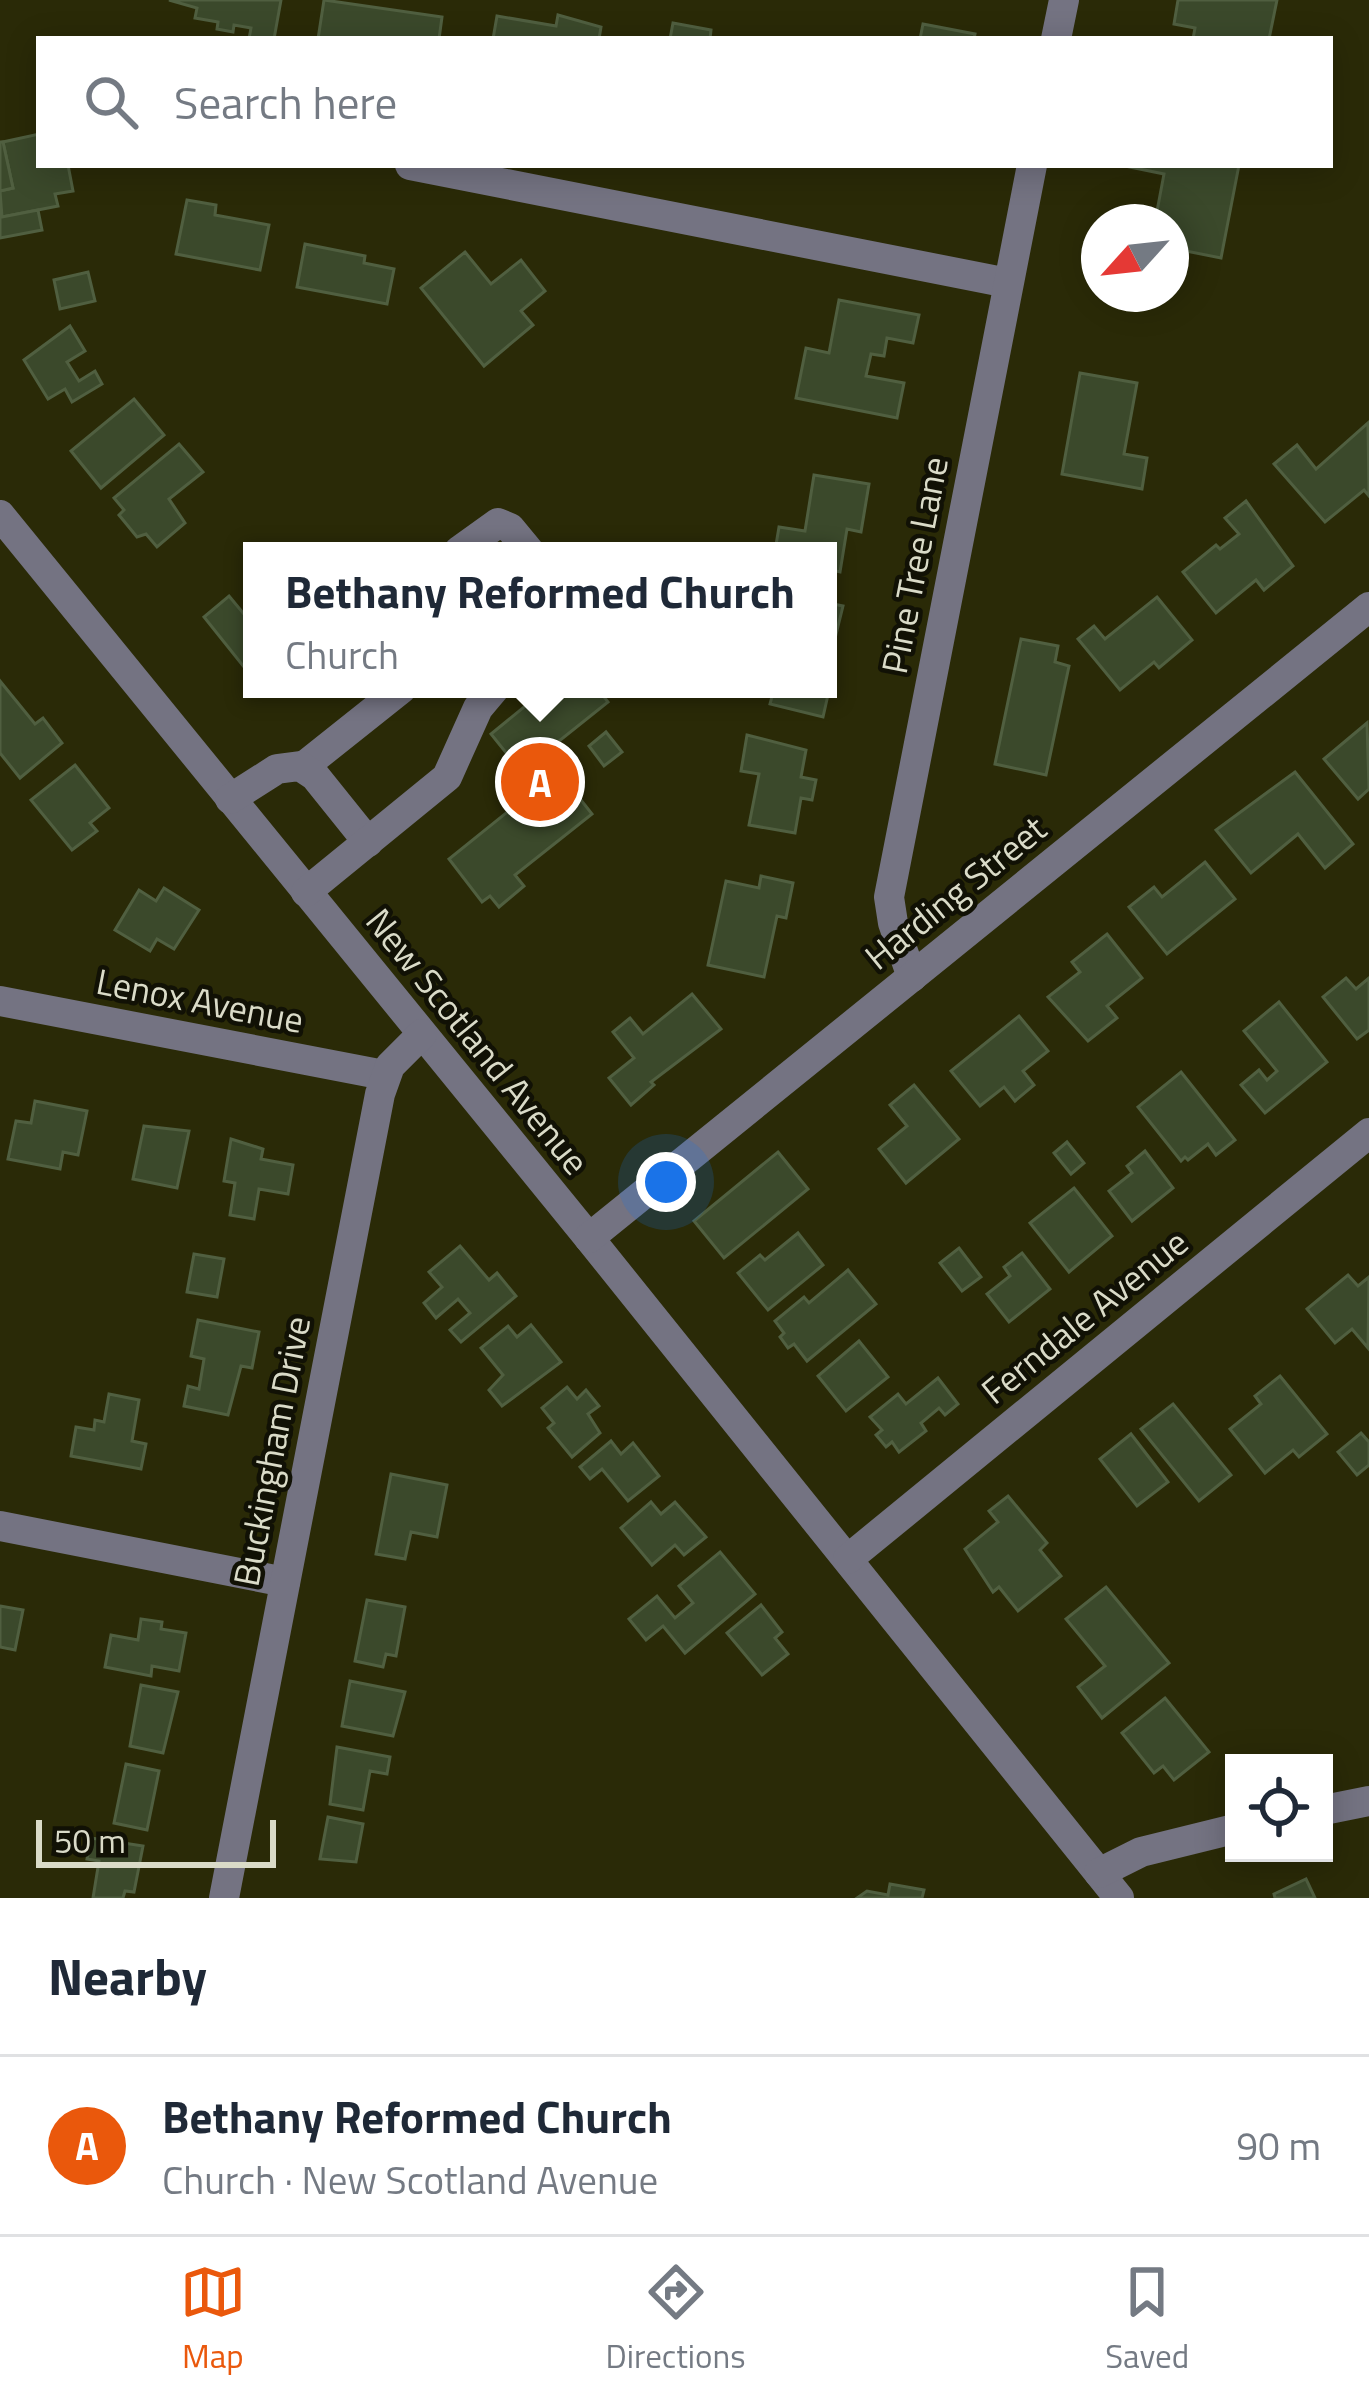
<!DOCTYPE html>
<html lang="en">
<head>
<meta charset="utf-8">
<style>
  :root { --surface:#fff; --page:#f2f2f3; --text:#1f2937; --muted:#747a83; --line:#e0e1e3; --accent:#ea580c }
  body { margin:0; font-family:"Titillium Web",sans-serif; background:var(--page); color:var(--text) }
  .controls { position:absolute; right:36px; bottom:36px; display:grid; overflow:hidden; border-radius:0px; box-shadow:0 6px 30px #0003 }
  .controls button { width:108px; height:108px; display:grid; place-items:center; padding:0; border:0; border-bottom:3px solid var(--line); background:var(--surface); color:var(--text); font:60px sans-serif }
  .compass { position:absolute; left:1081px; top:204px; width:108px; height:108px; border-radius:50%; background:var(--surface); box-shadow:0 6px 30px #0003; rotate:243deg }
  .scale { position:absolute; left:36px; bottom:30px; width:240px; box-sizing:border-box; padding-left:12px; border:6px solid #dadbc8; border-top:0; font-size:33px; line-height:42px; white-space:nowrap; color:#dadbc8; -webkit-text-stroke:9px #111105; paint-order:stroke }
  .you { position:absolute; left:666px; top:1182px; width:42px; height:42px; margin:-30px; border:9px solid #fff; border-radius:50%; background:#1a73e8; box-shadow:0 0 0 18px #1a73e833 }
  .badge { display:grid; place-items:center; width:78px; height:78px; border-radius:50%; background:var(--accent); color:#fff; font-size:39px; font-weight:700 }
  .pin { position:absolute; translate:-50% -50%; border:6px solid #fff; box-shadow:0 3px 12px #0006 }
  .popup { position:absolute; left:243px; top:542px; width:594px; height:156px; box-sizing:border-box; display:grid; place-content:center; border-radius:0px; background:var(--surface); filter:drop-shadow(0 3px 9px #0005); font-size:39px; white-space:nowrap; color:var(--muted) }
  .popup b { font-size:45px; color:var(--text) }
  .popup::after { content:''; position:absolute; left:50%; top:100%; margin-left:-24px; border:24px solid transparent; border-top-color:var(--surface) }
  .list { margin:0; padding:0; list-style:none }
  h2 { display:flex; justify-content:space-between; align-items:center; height:156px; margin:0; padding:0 48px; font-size:51px }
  h2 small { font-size:39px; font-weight:400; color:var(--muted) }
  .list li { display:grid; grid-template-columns:78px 1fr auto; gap:36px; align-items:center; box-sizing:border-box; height:180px; padding:0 48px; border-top:3px solid var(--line) }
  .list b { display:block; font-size:45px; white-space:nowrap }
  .list p { margin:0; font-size:39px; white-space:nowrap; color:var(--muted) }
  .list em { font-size:39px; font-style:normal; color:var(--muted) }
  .icon { flex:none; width:66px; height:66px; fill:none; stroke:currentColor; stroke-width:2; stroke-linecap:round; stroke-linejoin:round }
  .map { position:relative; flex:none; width:1369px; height:1898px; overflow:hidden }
  .search { position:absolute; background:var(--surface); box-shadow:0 6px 30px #0003; left:36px; right:36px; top:36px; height:132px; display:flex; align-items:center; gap:30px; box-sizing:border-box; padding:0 42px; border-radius:0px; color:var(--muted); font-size:45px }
  .sheet { height:336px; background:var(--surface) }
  nav { display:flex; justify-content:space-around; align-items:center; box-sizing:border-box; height:168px; border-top:3px solid var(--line); background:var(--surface); font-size:33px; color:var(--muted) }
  nav a { display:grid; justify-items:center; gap:6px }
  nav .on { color:var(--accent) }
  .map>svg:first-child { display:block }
  .building { fill:#3b492b; stroke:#505f40; stroke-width:3 }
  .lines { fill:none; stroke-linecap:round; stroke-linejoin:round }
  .minor { stroke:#747382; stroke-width:30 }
  .labels { text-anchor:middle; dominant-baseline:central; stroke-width:9; stroke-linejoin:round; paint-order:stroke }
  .street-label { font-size:36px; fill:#dadbc8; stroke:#111105 }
</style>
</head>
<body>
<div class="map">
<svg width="1369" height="1898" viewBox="0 0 1369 1898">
  <rect width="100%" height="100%" fill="#2a2a07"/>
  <!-- building -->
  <g class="building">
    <polygon points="169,0 281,0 274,39 249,39 251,28 234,25 233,32 217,29 218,22 195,18 197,8"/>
    <polygon points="324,0 442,17 439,39 318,39"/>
    <polygon points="1178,0 1277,0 1269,39 1193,39 1195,28 1174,24"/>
    <polygon points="558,15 601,27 599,39 493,39 497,16 556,26"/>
    <polygon points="673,23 711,30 710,39 670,39"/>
    <polygon points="923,24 975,34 974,39 920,39"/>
    <polygon points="39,134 39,165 68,165 73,191 55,194 58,206 2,217 0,191 13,188 3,142"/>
    <polygon points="0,142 3,142 13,188 0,191"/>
    <polygon points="1120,165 1239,165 1221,258 1171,248 1171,222 1155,222 1164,174"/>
    <polygon points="187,200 216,205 215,215 269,225 260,270 176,254"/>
    <polygon points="0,208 2,217 38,210 42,230 0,238"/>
    <polygon points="305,244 365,256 364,263 394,269 387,304 297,287"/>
    <polygon points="465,252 491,284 521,260 545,291 521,311 533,325 484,366 421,288"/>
    <polygon points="88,272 95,301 60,309 54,280"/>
    <polygon points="839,300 919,315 913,343 887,338 884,356 871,354 866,376 904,383 897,418 796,398 806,348 829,353"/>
    <polygon points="70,326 85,351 67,362 79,381 95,371 102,384 72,402 65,389 48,399 24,360"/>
    <polygon points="1080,373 1137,383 1124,454 1147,458 1142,489 1062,474"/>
    <polygon points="134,399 164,435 101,488 71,451"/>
    <polygon points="1368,423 1369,496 1364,490 1325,522 1274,464 1297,445 1316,469"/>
    <polygon points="179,444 203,472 169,499 185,523 157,547 146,534 137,537 119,515 124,510 114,498"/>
    <polygon points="814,475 869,484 861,532 847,529 840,572 828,569 828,551 775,551 779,527 805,531"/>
    <polygon points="1246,501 1293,566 1264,590 1256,580 1216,613 1183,572 1216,545 1220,549 1239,534 1225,518"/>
    <polygon points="229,596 248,619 252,616 252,677 204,617"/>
    <polygon points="1157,597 1192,640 1159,668 1154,662 1120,690 1078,639 1094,626 1105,639"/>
    <polygon points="828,603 843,606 828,667"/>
    <polygon points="1021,639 1058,646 1055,662 1069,666 1046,775 995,764"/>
    <polygon points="828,676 832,677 823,717 770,704 774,689 828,689"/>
    <polygon points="0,681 35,724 43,718 62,743 20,778 0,753"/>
    <polygon points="546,689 598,689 608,702 544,753 592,814 515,875 524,886 499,907 490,896 482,902 449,859 516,805 504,790 524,775 491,734"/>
    <polygon points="1367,723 1369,789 1358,799 1324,759"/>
    <polygon points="606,732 622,752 604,766 589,746"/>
    <polygon points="747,735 806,750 801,777 816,780 812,800 801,798 795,833 749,825 759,774 741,771"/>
    <polygon points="75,765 109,808 90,823 97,831 72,850 31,800"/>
    <polygon points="1295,772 1353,844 1325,868 1298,834 1251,873 1216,830"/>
    <polygon points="1205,862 1235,899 1167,954 1129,907 1154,887 1162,897"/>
    <polygon points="761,876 793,883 786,918 777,916 764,977 708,965 726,881 759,888"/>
    <polygon points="164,888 199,910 174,949 157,939 150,951 115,930 139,890 156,901"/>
    <polygon points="1107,934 1142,978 1107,1006 1117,1018 1088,1041 1048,997 1080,972 1072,962"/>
    <polygon points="1346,978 1356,989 1369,978 1369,1030 1357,1039 1323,997"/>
    <polygon points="692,994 721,1029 651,1082 654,1085 631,1105 609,1078 634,1058 613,1032 630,1018 643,1034"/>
    <polygon points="1279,1002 1327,1062 1265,1113 1241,1085 1259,1070 1267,1080 1277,1071 1244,1031"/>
    <polygon points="1019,1016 1048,1051 1023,1071 1034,1085 1015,1101 1004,1087 980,1106 951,1071"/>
    <polygon points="1181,1072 1235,1140 1216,1155 1208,1144 1188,1160 1185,1157 1181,1161 1138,1107"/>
    <polygon points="914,1085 959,1139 906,1183 879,1149 907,1126 890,1105"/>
    <polygon points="35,1101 87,1111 78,1155 63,1152 60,1169 8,1159 16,1121 31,1123"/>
    <polygon points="144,1126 189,1131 177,1188 133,1179"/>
    <polygon points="231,1139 263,1149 261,1159 293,1165 288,1194 259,1189 254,1219 230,1215 235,1183 224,1181"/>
    <polygon points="1067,1142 1084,1163 1071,1174 1054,1153"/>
    <polygon points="1145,1151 1173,1188 1132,1221 1109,1191 1132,1173 1127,1166"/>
    <polygon points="778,1152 808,1189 724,1258 694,1221"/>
    <polygon points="1074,1188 1112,1236 1069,1272 1030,1223"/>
    <polygon points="798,1233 823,1265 768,1310 738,1273 760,1255 765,1260"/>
    <polygon points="460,1246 489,1280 497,1273 516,1296 461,1342 450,1330 470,1313 458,1299 436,1318 424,1303 442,1287 429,1272"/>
    <polygon points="959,1248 981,1277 962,1291 940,1263"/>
    <polygon points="1022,1253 1050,1289 1009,1322 987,1294 1010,1276 1004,1267"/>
    <polygon points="194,1254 224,1259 217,1297 187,1292"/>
    <polygon points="848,1270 876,1304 807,1361 794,1344 788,1348 780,1337 784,1333 775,1321 804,1297 809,1303"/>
    <polygon points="1348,1275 1358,1286 1369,1277 1368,1348 1352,1329 1335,1343 1307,1309"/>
    <polygon points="198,1320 259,1332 252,1368 241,1366 228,1415 184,1406 188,1386 199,1389 204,1359 191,1356"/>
    <polygon points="531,1325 561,1362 502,1406 489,1390 503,1375 481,1348 508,1326 517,1337"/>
    <polygon points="859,1341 888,1377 846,1411 818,1376"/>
    <polygon points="1280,1376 1327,1434 1299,1457 1293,1450 1265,1473 1230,1429 1261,1404 1255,1396"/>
    <polygon points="938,1378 958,1404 945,1415 939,1408 921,1423 926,1431 899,1452 892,1442 886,1447 876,1435 882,1430 870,1417 898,1394 906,1404"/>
    <polygon points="567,1387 577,1399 586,1390 599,1406 588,1414 600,1433 572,1457 548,1428 554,1423 542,1408"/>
    <polygon points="109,1394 139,1400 132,1441 146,1444 141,1469 71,1456 76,1427 94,1430 95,1420 104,1422"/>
    <polygon points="1173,1404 1231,1475 1199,1501 1141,1429"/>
    <polygon points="1361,1433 1369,1442 1369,1465 1357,1475 1338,1452"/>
    <polygon points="1131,1434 1168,1482 1137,1506 1100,1459"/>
    <polygon points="611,1441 621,1454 633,1443 659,1476 628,1501 602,1469 590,1479 580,1467"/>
    <polygon points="391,1474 447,1485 437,1537 411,1532 405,1559 376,1554"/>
    <polygon points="1008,1496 1047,1543 1040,1550 1061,1576 1018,1611 999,1587 993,1592 965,1549 998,1522 989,1511"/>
    <polygon points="651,1502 661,1514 675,1502 706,1537 684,1555 675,1545 652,1565 621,1528"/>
    <polygon points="720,1552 755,1594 685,1653 663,1626 646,1640 629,1619 657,1596 675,1618 693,1603 679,1586"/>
    <polygon points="1106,1587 1169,1663 1102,1718 1078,1687 1105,1666 1066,1619"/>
    <polygon points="367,1600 405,1607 396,1656 386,1654 383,1667 355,1661"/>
    <polygon points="761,1605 782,1632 775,1638 788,1654 762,1675 727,1633"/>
    <polygon points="0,1606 23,1610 15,1650 0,1647"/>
    <polygon points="141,1619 162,1622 161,1629 186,1633 179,1671 152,1666 151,1676 105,1667 111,1635 138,1640"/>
    <polygon points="350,1681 405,1692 393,1736 342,1726"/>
    <polygon points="141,1685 178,1692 163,1753 130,1746"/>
    <polygon points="1165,1698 1209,1752 1174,1780 1163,1766 1154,1773 1122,1733"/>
    <polygon points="337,1747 390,1757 387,1774 370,1771 363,1810 330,1804"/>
    <polygon points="126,1764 159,1771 147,1830 114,1823"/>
    <polygon points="328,1817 363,1824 356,1862 320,1859"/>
    <polygon points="91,1838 143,1846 134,1892 125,1891 123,1898 93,1898 99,1861 87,1859"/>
    <polygon points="1306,1879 1315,1898 1275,1898 1274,1894"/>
    <polygon points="890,1884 924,1890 922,1898 857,1898 867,1891 888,1895"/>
  </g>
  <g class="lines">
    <!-- minor -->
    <g class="minor">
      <polyline points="1056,39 1064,0"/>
      <polyline points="410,165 1008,283"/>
      <polyline points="0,515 589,1238 1119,1898"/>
      <polyline points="459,551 498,523 510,528 529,551"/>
      <polyline points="303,767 401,689"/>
      <polyline points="230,799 277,769 300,766 315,776 368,842"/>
      <polyline points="306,892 447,777 478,708 494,689"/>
      <polyline points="912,977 893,923 889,897 1032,165"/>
      <polyline points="0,1001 384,1075"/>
      <polyline points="589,1238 1369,607"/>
      <polyline points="0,1526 285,1582"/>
      <polyline points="848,1559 1369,1133"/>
      <polyline points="1324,1810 1369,1801"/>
      <polyline points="1099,1873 1141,1852 1234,1829"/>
      <polyline points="224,1898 380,1094 390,1066 422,1034"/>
    </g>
  </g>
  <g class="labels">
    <!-- street labels -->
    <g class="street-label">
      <text transform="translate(914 565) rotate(-79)">Pine Tree Lane</text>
      <text transform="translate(955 892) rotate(-39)">Harding Street</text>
      <text transform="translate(200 1000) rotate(11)">Lenox Avenue</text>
      <text transform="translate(478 1041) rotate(51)">New Scotland Avenue</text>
      <text transform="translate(1084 1316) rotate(-39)">Ferndale Avenue</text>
      <text transform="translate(271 1451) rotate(-79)">Buckingham Drive</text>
    </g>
  </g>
</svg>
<div class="controls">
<button><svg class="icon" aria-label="locate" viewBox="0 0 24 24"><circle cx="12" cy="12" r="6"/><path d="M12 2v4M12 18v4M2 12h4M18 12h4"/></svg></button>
</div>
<svg class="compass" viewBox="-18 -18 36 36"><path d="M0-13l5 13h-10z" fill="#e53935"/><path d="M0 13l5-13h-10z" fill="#747a83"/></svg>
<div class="scale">50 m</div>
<div class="you"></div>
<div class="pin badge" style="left:540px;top:782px">A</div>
<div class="popup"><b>Bethany Reformed Church</b>Church</div>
<div class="search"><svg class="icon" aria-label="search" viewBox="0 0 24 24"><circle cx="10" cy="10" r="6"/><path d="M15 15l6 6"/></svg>Search here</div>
</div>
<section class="sheet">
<h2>Nearby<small></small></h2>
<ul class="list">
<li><span class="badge">A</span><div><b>Bethany Reformed Church</b><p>Church · New Scotland Avenue</p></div><em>90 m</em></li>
</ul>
</section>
<nav>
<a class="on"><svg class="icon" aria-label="map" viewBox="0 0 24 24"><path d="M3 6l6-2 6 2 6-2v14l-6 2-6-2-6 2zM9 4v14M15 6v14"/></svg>Map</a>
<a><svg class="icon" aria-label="directions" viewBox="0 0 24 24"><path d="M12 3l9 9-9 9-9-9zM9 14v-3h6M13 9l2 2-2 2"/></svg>Directions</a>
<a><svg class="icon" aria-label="saved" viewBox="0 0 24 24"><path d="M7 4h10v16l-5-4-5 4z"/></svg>Saved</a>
</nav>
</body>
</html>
